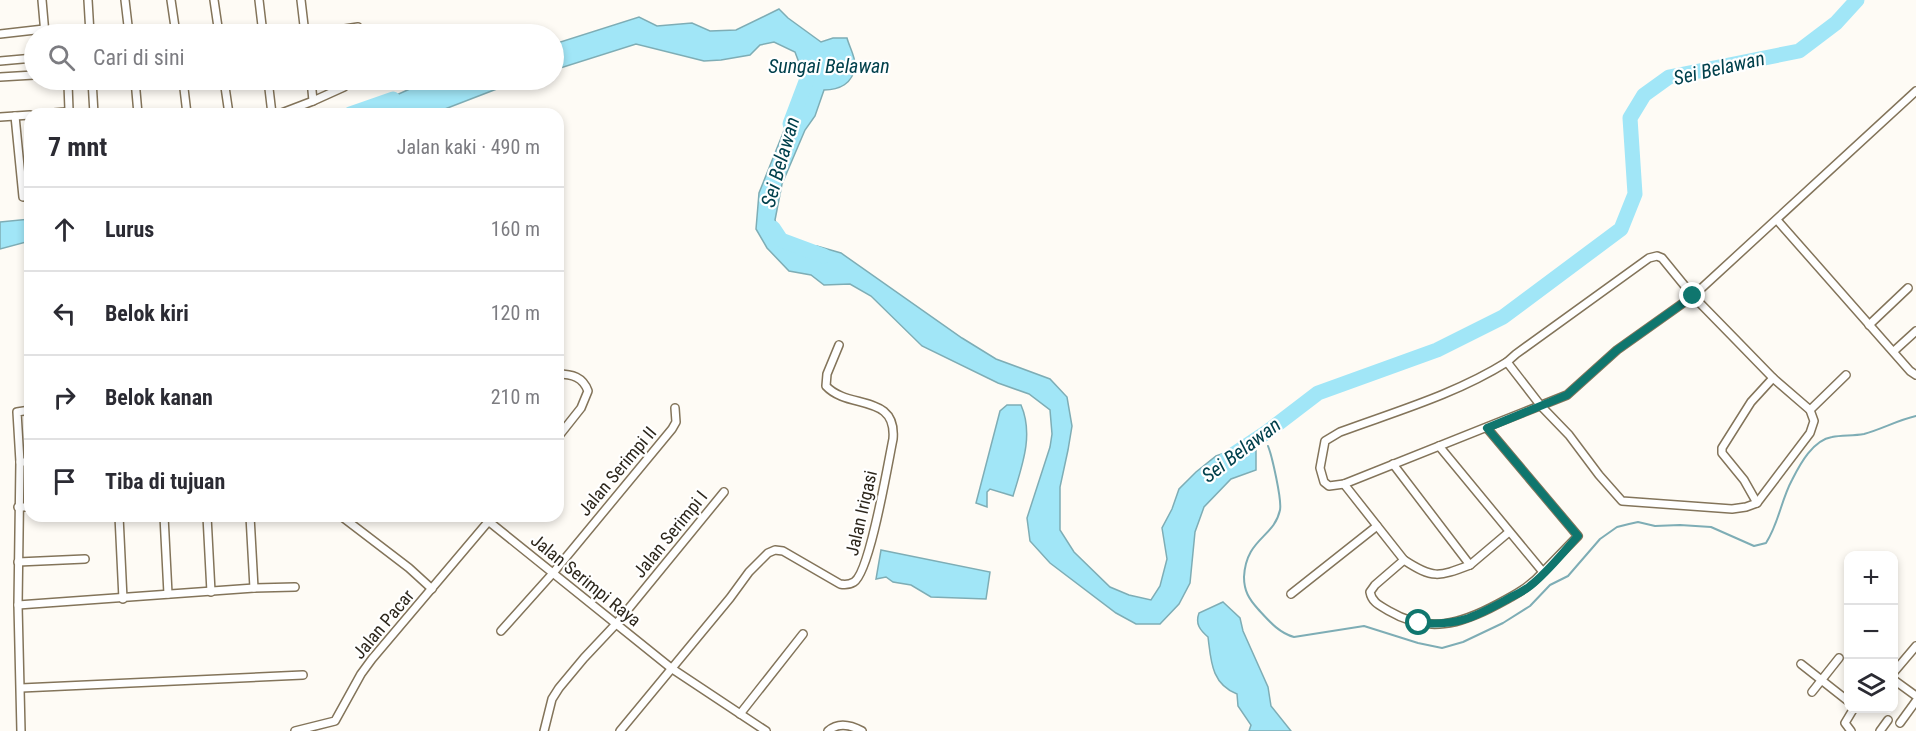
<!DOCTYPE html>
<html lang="id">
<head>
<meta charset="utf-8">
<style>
  :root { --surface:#fff; --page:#f7f7f7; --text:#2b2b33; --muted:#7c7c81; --line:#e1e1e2 }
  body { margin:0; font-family:"Roboto Condensed",sans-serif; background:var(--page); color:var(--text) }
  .controls { position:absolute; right:18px; bottom:18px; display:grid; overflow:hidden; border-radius:12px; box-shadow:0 3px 9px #0003 }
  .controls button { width:54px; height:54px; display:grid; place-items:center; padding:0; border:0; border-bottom:2px solid var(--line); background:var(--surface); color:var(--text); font:30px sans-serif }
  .stop { position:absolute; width:18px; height:18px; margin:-14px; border:4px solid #0f766e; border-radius:50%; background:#fff }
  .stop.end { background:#0f766e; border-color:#fff; box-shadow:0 2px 6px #0008 }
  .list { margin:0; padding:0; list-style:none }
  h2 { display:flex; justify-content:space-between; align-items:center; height:78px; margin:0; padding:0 24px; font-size:26px }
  h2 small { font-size:20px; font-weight:400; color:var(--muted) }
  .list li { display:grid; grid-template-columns:39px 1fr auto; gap:18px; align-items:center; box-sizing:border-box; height:84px; padding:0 24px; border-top:2px solid var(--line) }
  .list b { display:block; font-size:22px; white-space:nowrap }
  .list em { font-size:20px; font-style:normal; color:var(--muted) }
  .icon { flex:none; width:33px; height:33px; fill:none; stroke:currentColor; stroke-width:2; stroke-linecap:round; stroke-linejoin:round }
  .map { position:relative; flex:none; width:1916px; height:731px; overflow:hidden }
  .search { position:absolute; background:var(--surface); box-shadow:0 3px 9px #0003; left:24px; top:24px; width:540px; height:66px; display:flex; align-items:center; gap:15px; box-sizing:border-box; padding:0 21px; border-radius:33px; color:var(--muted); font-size:22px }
  .panel { position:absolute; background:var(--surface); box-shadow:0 3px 9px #0003; left:24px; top:108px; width:540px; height:414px; border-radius:18px }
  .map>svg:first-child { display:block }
  .water { fill:#a1e6f7; stroke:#7eadb5; stroke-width:1.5 }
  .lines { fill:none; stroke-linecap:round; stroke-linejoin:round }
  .stream { stroke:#7eadb5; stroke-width:2 }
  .river { stroke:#a1e6f7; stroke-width:15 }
  .minor-casing { stroke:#83745a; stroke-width:10 }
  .minor { stroke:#fff; stroke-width:7 }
  .route { stroke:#0f766e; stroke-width:8 }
  .labels { text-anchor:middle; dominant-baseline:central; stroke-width:4.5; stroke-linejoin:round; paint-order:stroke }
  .street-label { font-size:18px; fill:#2d271c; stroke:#fff }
  .water-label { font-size:20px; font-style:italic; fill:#00404c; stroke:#fff }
</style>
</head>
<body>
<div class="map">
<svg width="1916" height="731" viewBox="0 0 1916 731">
  <rect width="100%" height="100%" fill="#fefbf5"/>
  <!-- water -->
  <g class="water">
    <path d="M 779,9 L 788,18 L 821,42 L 833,38 L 847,38 C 849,46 856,58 855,66 C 853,84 839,90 824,90 L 815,116 L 805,130 L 782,184 L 775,220 L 782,240 L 802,251 L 817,246 L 841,253 L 962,338 L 996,359 L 1050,379 L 1067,397 L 1072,426 L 1068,450 L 1060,487 L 1060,530 L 1074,552 L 1110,587 L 1129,595 L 1151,600 L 1160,586 L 1167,559 L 1162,528 L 1172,509 L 1179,489 L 1196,472 L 1216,456 L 1256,442 L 1256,470 L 1231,479 L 1204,507 L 1195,532 L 1190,583 L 1179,604 L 1160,624 L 1136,624 L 1116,613 L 1050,563 L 1030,541 L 1027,518 L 1050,447 L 1052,434 L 1050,410 L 1029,394 L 998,383 L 922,346 L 871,296 L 850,284 L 824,285 L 811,275 L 789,271 L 767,248 L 756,229 L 759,193 L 785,128 L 799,102 L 802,87 L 801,68 L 795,52 L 774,42 L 760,45 L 750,55 L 721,60 L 704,61 L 636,44 L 554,70 L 554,44 L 639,17 L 657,26 L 692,23 L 710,31 L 736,30 Z"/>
    <polygon points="438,80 520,80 432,114 354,114 412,88"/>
    <polygon points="30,219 30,241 0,249 0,222"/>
    <path d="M 1007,405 L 1021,405 C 1034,435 1022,466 1013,496 L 990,489 L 987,492 L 987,507 L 976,503 L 1000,411 Z"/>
    <polygon points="881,550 990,572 986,599 931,597 911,585 893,582 886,577 876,579"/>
    <path d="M 1223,602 L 1240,618 L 1243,631 L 1268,687 L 1271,706 L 1291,731 L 1249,731 L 1251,725 L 1238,706 L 1237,694 C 1211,684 1211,660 1208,637 C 1200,630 1195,624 1199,613 Z"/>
  </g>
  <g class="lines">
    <!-- stream -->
    <path class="stream" d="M 1268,446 C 1272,456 1282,500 1280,510 C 1274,538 1246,538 1244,577 C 1244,591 1249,599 1258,609 C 1269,621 1279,633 1294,637 L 1364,626 L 1418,643 L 1442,648 L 1463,642 L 1503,623 L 1530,606 L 1550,585 L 1568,576 L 1600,539 L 1617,527 L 1629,524 L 1638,522 L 1655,526 L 1680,525 L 1711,527 L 1754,546 L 1766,543 C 1779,523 1781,500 1792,480 C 1800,464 1813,440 1832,437 C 1842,435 1853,436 1864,434 C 1882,429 1898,420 1916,416"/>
    <!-- river -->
    <g class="river">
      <polyline points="350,114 393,99"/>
      <polyline points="790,124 807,79"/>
      <polyline points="773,228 781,240 824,256"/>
      <polyline points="1225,460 1267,432 1318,393 1437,350 1503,317 1621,229 1635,194 1630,118 1644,95 1669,77 1799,51 1836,23 1857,0"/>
    </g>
    <defs>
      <g id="minor">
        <polyline points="42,0 45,34"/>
        <polyline points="88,0 90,34"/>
        <polyline points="125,0 129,34"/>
        <polyline points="171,0 176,34"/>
        <polyline points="214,0 219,34"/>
        <polyline points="259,0 263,34"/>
        <polyline points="301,0 305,34"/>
        <polyline points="0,34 44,29"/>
        <polyline points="311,34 358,27"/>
        <polyline points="0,61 34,58"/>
        <polyline points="0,77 34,75"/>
        <polyline points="75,80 76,85 93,84"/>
        <polyline points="92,80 94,114"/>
        <polyline points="135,80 138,114"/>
        <polyline points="183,80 187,114"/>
        <polyline points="224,80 229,114"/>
        <polyline points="268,80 272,114"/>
        <polyline points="313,101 344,87 347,80"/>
        <polyline points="42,114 65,112 69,110 68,84 76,85"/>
        <polyline points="279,114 313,101 311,80"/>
        <polyline points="15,116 23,197 30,195"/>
        <polyline points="0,117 30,115"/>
        <polyline points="1777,220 1910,371 1916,375"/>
        <polygon points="1657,256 1662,258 1693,296 1737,341 1773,378 1810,410 1814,421 1810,433 1757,503 1746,507 1732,509 1622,501 1599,475 1569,435 1541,406 1507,362 1516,354 1649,258"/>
        <polyline points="1869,325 1908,288"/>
        <polyline points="1894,351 1916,331"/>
        <path d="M 1507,362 C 1456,394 1397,411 1340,432 L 1325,441 L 1320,468 L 1324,482 L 1329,486 L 1344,484 L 1567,395 L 1617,350 L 1693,296 L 1916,91"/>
        <path d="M 558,374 C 572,374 583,377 588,391 L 581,408 L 558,437"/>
        <polyline points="1810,410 1846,375"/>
        <polyline points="1487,428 1578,536 1543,572"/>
        <polyline points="20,462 30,462"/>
        <polyline points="1393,464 1470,565 1509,532"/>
        <path d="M 1344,484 L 1404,560 L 1375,585 L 1370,592 C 1372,603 1381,606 1389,611 C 1428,634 1461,624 1498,604 C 1515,595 1530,587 1543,572 L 1439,446"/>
        <polyline points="1757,503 1744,480 1722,453 1722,448 1751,402 1773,378"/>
        <polyline points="18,507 30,507"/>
        <polyline points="119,516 123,599"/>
        <polyline points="164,516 168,594"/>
        <polyline points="207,516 211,592"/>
        <polyline points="250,516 254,588"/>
        <polyline points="341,516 409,568 432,589"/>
        <polyline points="482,516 671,668 766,731"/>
        <path d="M 1404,560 C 1433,579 1438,577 1470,565"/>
        <polyline points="18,562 85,559"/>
        <polyline points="1291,594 1377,526"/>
        <polyline points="18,605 254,588 295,587"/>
        <polyline points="501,631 553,573 672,429 676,422 675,408"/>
        <polyline points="1801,664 1848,701"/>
        <polyline points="1894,672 1916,646"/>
        <polyline points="1894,680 1916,696"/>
        <polyline points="21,688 303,675"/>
        <polyline points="1812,692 1839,658"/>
        <polyline points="740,714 803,634"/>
        <polyline points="1900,723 1916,701"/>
        <polyline points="21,731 18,605 20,462 17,412 30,410"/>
        <polyline points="295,731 335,721 361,674 372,659 493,516"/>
        <polyline points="544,731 552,699 559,688 584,658 616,624 724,492"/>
        <path d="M 620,731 L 730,598 L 749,572 L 768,553 L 775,550 L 783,551 L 840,584 C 845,585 849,585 854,582 C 870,572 888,463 893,439 C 897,393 848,410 826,386 L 827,374 L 839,345"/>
        <path d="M 828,731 C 838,722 851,725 862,731"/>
        <polyline points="1851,731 1845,723 1854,708"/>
        <polyline points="1880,731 1888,720"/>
      </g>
    </defs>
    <!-- minor casing -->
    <use href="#minor" class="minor-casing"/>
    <!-- minor -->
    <use href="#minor" class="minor"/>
  </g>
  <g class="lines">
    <!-- route -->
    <path class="route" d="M 1419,623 C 1457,626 1473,618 1506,600 C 1514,595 1523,592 1530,586 C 1548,572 1563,552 1578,536 L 1487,428 L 1567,395 L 1617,350 L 1693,296"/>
  </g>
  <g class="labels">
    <!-- street labels -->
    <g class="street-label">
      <text transform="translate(617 471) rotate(-50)">Jalan Serimpi II</text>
      <text transform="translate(861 513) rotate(-77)">Jalan Irigasi</text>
      <text transform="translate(670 534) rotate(-51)">Jalan Serimpi I</text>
      <text transform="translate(586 580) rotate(39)">Jalan Serimpi Raya</text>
      <text transform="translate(383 624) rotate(-50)">Jalan Pacar</text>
    </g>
    <!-- water labels -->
    <g class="water-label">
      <text x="829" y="66">Sungai Belawan</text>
      <text transform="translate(1719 68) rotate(-13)">Sei Belawan</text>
      <text transform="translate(780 162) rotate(-74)">Sei Belawan</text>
      <text transform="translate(1241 450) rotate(-37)">Sei Belawan</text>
    </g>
  </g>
</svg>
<div class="controls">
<button>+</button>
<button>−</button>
<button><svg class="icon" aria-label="layers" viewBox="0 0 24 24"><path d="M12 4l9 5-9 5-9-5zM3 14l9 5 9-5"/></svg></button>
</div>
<div class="stop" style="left:1419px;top:623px"></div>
<div class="stop end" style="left:1693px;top:296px"></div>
<div class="search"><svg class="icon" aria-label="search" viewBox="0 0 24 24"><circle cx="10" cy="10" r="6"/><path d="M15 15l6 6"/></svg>Cari di sini</div>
<section class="panel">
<h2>7 mnt<small>Jalan kaki · 490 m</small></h2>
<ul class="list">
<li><svg class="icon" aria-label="ahead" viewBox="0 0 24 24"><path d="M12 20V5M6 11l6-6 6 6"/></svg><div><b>Lurus</b></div><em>160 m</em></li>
<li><svg class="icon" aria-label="left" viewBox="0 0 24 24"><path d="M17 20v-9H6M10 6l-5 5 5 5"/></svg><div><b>Belok kiri</b></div><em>120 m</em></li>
<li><svg class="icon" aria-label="right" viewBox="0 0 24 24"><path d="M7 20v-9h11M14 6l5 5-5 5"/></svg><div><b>Belok kanan</b></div><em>210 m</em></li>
<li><svg class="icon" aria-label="arrive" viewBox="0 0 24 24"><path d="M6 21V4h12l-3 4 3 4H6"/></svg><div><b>Tiba di tujuan</b></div></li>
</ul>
</section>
</div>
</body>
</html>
